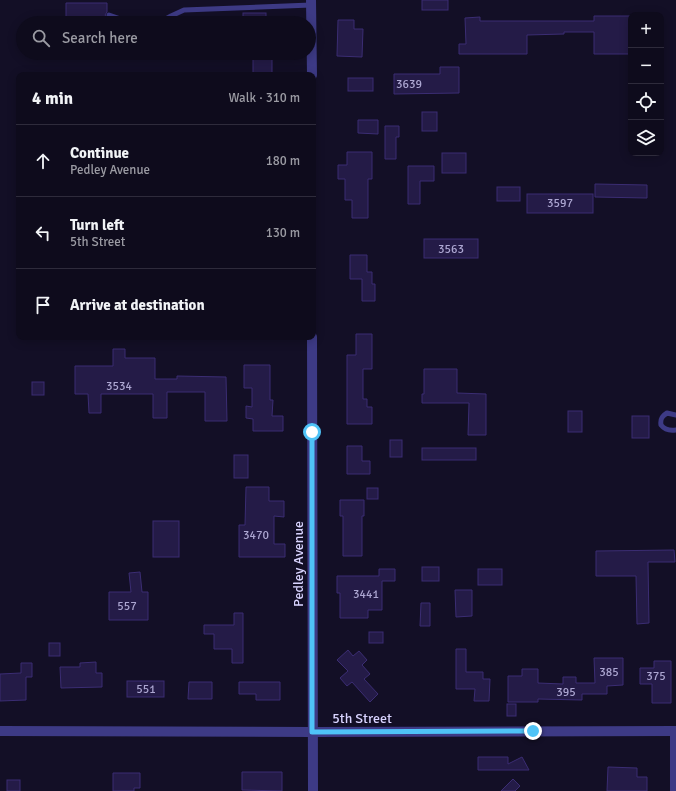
<!DOCTYPE html>
<html lang="en">
<head>
<meta charset="utf-8">
<style>
  :root { --surface:#0e0b1c; --page:#171425; --text:#f1f3f6; --muted:#9b9ba3; --line:#2e2b3b }
  body { margin:0; font-family:Signika,sans-serif; background:var(--page); color:var(--text) }
  .controls { position:absolute; right:12px; top:12px; display:grid; overflow:hidden; border-radius:8px; box-shadow:0 2px 10px #0003 }
  .controls button { width:36px; height:36px; display:grid; place-items:center; padding:0; border:0; border-bottom:1px solid var(--line); background:var(--surface); color:var(--text); font:20px sans-serif }
  .stop { position:absolute; width:12px; height:12px; margin:-9px; border:3px solid #4fc3f7; border-radius:50%; background:#fff }
  .stop.end { background:#4fc3f7; border-color:#fff; box-shadow:0 1px 4px #0008 }
  .list { margin:0; padding:0; list-style:none }
  h2 { display:flex; justify-content:space-between; align-items:center; height:52px; margin:0; padding:0 16px; font-size:17px }
  h2 small { font-size:13px; font-weight:400; color:var(--muted) }
  .list li { display:grid; grid-template-columns:26px 1fr auto; gap:12px; align-items:center; box-sizing:border-box; height:72px; padding:0 16px; border-top:1px solid var(--line) }
  .list b { display:block; font-size:15px; white-space:nowrap }
  .list p { margin:0; font-size:13px; white-space:nowrap; color:var(--muted) }
  .list em { font-size:13px; font-style:normal; color:var(--muted) }
  .icon { flex:none; width:22px; height:22px; fill:none; stroke:currentColor; stroke-width:2; stroke-linecap:round; stroke-linejoin:round }
  .map { position:relative; flex:none; width:676px; height:791px; overflow:hidden }
  .search { position:absolute; background:var(--surface); box-shadow:0 2px 10px #0003; left:16px; top:16px; width:300px; height:44px; display:flex; align-items:center; gap:10px; box-sizing:border-box; padding:0 14px; border-radius:22px; color:var(--muted); font-size:15px }
  .panel { position:absolute; background:var(--surface); box-shadow:0 2px 10px #0003; left:16px; top:72px; width:300px; height:268px; border-radius:8px }
  .map>svg:first-child { display:block }
  .building { fill:#241b47; stroke:#3b2d73 }
  .lines { fill:none; stroke-linecap:round; stroke-linejoin:round }
  .service { stroke:#3d3a85; stroke-width:5 }
  .minor { stroke:#3d3a85; stroke-width:10 }
  .route { stroke:#4fc3f7; stroke-width:5 }
  .labels { text-anchor:middle; dominant-baseline:central; stroke-width:3; stroke-linejoin:round; paint-order:stroke }
  .number-label { font-size:12px; fill:#aca6d1 }
  .street-label { font-size:14px; fill:#d9d4ff; stroke:#130f26 }
</style>
</head>
<body>
<div class="map">
<svg width="676" height="791" viewBox="0 0 676 791">
  <rect width="100%" height="100%" fill="#130f26"/>
  <!-- building -->
  <g class="building">
    <rect x="422" y="0" width="26" height="10"/>
    <polygon points="66,3 107,3 107,12 105,15 107,18 107,23 66,23"/>
    <rect x="243" y="13" width="23" height="10"/>
    <polygon points="594,16 631,16 631,54 594,54 594,32 564,32 564,34 527,35 527,54 459,54 459,44 466,44 465,18 480,17 480,21 594,21"/>
    <polygon points="338,20 354,20 354,29 363,29 362,57 337,56"/>
    <rect x="253" y="57" width="19" height="18"/>
    <polygon points="440,67 459,67 459,93 394,94 394,74 440,74"/>
    <rect x="348" y="78" width="25" height="13"/>
    <rect x="422" y="112" width="15" height="19"/>
    <polygon points="358,120 378,120 378,134 358,133"/>
    <polygon points="385,126 399,126 399,137 396,137 396,159 385,159"/>
    <polygon points="347,152 372,152 372,179 368,179 368,218 352,218 352,200 345,200 345,179 338,179 338,165 347,165"/>
    <rect x="442" y="153" width="24" height="20"/>
    <polygon points="408,166 434,166 434,181 420,181 420,204 408,204"/>
    <polygon points="595,184 647,185 647,198 595,197"/>
    <rect x="497" y="187" width="23" height="14"/>
    <rect x="527" y="194" width="66" height="19"/>
    <rect x="424" y="239" width="54" height="19"/>
    <polygon points="350,255 367,255 367,272 372,272 372,284 375,284 375,301 362,301 362,279 350,279"/>
    <polygon points="356,334 372,334 372,369 363,369 363,399 367,399 367,407 372,407 372,424 347,424 347,355 356,355"/>
    <polygon points="113,349 125,349 125,358 155,358 155,379 177,379 177,376 226,377 227,421 205,421 205,392 167,392 167,418 153,418 153,394 101,394 101,413 89,413 88,394 75,394 75,366 113,366"/>
    <polygon points="244,365 270,365 270,400 273,400 272,416 283,416 283,431 253,431 253,419 246,418 246,406 252,407 252,388 244,388"/>
    <polygon points="424,369 457,369 457,393 486,394 486,435 468,435 469,403 422,403 422,394 424,394"/>
    <rect x="32" y="382" width="12" height="13"/>
    <rect x="568" y="411" width="14" height="21"/>
    <rect x="632" y="416" width="17" height="22"/>
    <rect x="390" y="440" width="12" height="17"/>
    <polygon points="347,446 362,446 362,461 370,461 370,474 347,474"/>
    <rect x="422" y="448" width="54" height="12"/>
    <rect x="234" y="455" width="14" height="23"/>
    <polygon points="246,487 269,487 269,501 284,501 284,517 274,516 274,544 285,544 285,557 239,557 239,525 245,525"/>
    <rect x="367" y="488" width="11" height="11"/>
    <polygon points="340,500 364,500 364,516 362,516 362,556 343,556 343,516 340,516"/>
    <rect x="153" y="521" width="26" height="36"/>
    <polygon points="674,550 675,562 648,562 649,623 637,624 636,576 596,576 596,551"/>
    <rect x="422" y="567" width="17" height="14"/>
    <polygon points="379,569 395,569 395,581 382,581 382,610 368,610 368,618 340,618 340,593 337,593 337,576 379,576"/>
    <rect x="478" y="569" width="24" height="16"/>
    <polygon points="140,572 142,592 148,592 148,620 109,620 109,592 131,592 129,573"/>
    <polygon points="455,590 472,590 472,616 456,617"/>
    <polygon points="421,603 430,603 430,626 420,626"/>
    <polygon points="234,613 243,613 243,663 232,663 232,649 214,649 214,634 204,634 204,625 234,625"/>
    <rect x="369" y="632" width="14" height="11"/>
    <rect x="49" y="643" width="11" height="13"/>
    <polygon points="456,649 466,649 466,672 483,672 483,679 490,679 489,701 474,701 475,689 456,689"/>
    <polygon points="348,650 353,656 359,651 367,660 362,665 370,674 364,679 378,694 370,702 352,682 347,686 340,678 348,671 337,660"/>
    <polygon points="594,658 623,658 623,685 607,686 607,694 582,694 582,700 538,699 538,702 508,702 508,676 522,676 522,669 538,669 538,683 563,684 563,677 576,677 576,683 595,683"/>
    <polygon points="654,661 671,661 671,703 652,703 652,684 640,684 640,668 654,668"/>
    <polygon points="96,662 96,673 102,673 102,687 61,688 60,667 80,667 80,663"/>
    <polygon points="21,663 32,663 32,677 26,677 26,700 0,701 0,674 21,673"/>
    <rect x="127" y="681" width="37" height="16"/>
    <polygon points="189,682 212,682 212,699 188,699"/>
    <polygon points="239,682 280,682 280,700 256,700 256,694 239,694"/>
    <rect x="507" y="704" width="9" height="12"/>
    <polygon points="478,757 508,757 508,764 522,757 529,770 478,770"/>
    <polygon points="608,767 637,768 637,777 647,777 647,791 607,791"/>
    <polygon points="242,772 282,772 282,791 242,790"/>
    <polygon points="113,773 140,773 140,788 134,788 134,791 113,791"/>
    <polygon points="513,779 520,786 515,791 501,791"/>
    <rect x="7" y="780" width="13" height="11"/>
  </g>
  <g class="lines">
    <!-- service -->
    <g class="service">
      <polyline points="109,15 132,23"/>
      <polyline points="159,23 171,16 184,10 311,5"/>
      <path d="M 676,415 L 667,413 C 662,416 660,419 661,425 C 665,430 670,431 676,430"/>
    </g>
    <!-- minor -->
    <g class="minor">
      <polyline points="311,0 312,75"/>
      <polyline points="312,337 313,791"/>
      <polyline points="0,731 312,732 676,731"/>
      <polyline points="675,731 675,791"/>
    </g>
  </g>
  <g class="lines">
    <!-- route -->
    <polyline class="route" points="312,432 312,732 533,731"/>
  </g>
  <g class="labels">
    <!-- number labels -->
    <g class="number-label">
      <text x="409" y="84">3639</text>
      <text x="560" y="203">3597</text>
      <text x="451" y="249">3563</text>
      <text x="119" y="386">3534</text>
      <text x="256" y="535">3470</text>
      <text x="366" y="594">3441</text>
      <text x="127" y="606">557</text>
      <text x="609" y="672">385</text>
      <text x="656" y="676">375</text>
      <text x="146" y="689">551</text>
      <text x="566" y="692">395</text>
    </g>
    <!-- street labels -->
    <g class="street-label">
      <text transform="translate(298 564) rotate(-90)">Pedley Avenue</text>
      <text x="362" y="718">5th Street</text>
    </g>
  </g>
</svg>
<div class="controls">
<button>+</button>
<button>−</button>
<button><svg class="icon" aria-label="locate" viewBox="0 0 24 24"><circle cx="12" cy="12" r="6"/><path d="M12 2v4M12 18v4M2 12h4M18 12h4"/></svg></button>
<button><svg class="icon" aria-label="layers" viewBox="0 0 24 24"><path d="M12 4l9 5-9 5-9-5zM3 14l9 5 9-5"/></svg></button>
</div>
<div class="stop" style="left:312px;top:432px"></div>
<div class="stop end" style="left:533px;top:731px"></div>
<div class="search"><svg class="icon" aria-label="search" viewBox="0 0 24 24"><circle cx="10" cy="10" r="6"/><path d="M15 15l6 6"/></svg>Search here</div>
<section class="panel">
<h2>4 min<small>Walk · 310 m</small></h2>
<ul class="list">
<li><svg class="icon" aria-label="ahead" viewBox="0 0 24 24"><path d="M12 20V5M6 11l6-6 6 6"/></svg><div><b>Continue</b><p>Pedley Avenue</p></div><em>180 m</em></li>
<li><svg class="icon" aria-label="left" viewBox="0 0 24 24"><path d="M17 20v-9H6M10 6l-5 5 5 5"/></svg><div><b>Turn left</b><p>5th Street</p></div><em>130 m</em></li>
<li><svg class="icon" aria-label="arrive" viewBox="0 0 24 24"><path d="M6 21V4h12l-3 4 3 4H6"/></svg><div><b>Arrive at destination</b></div></li>
</ul>
</section>
</div>
</body>
</html>
